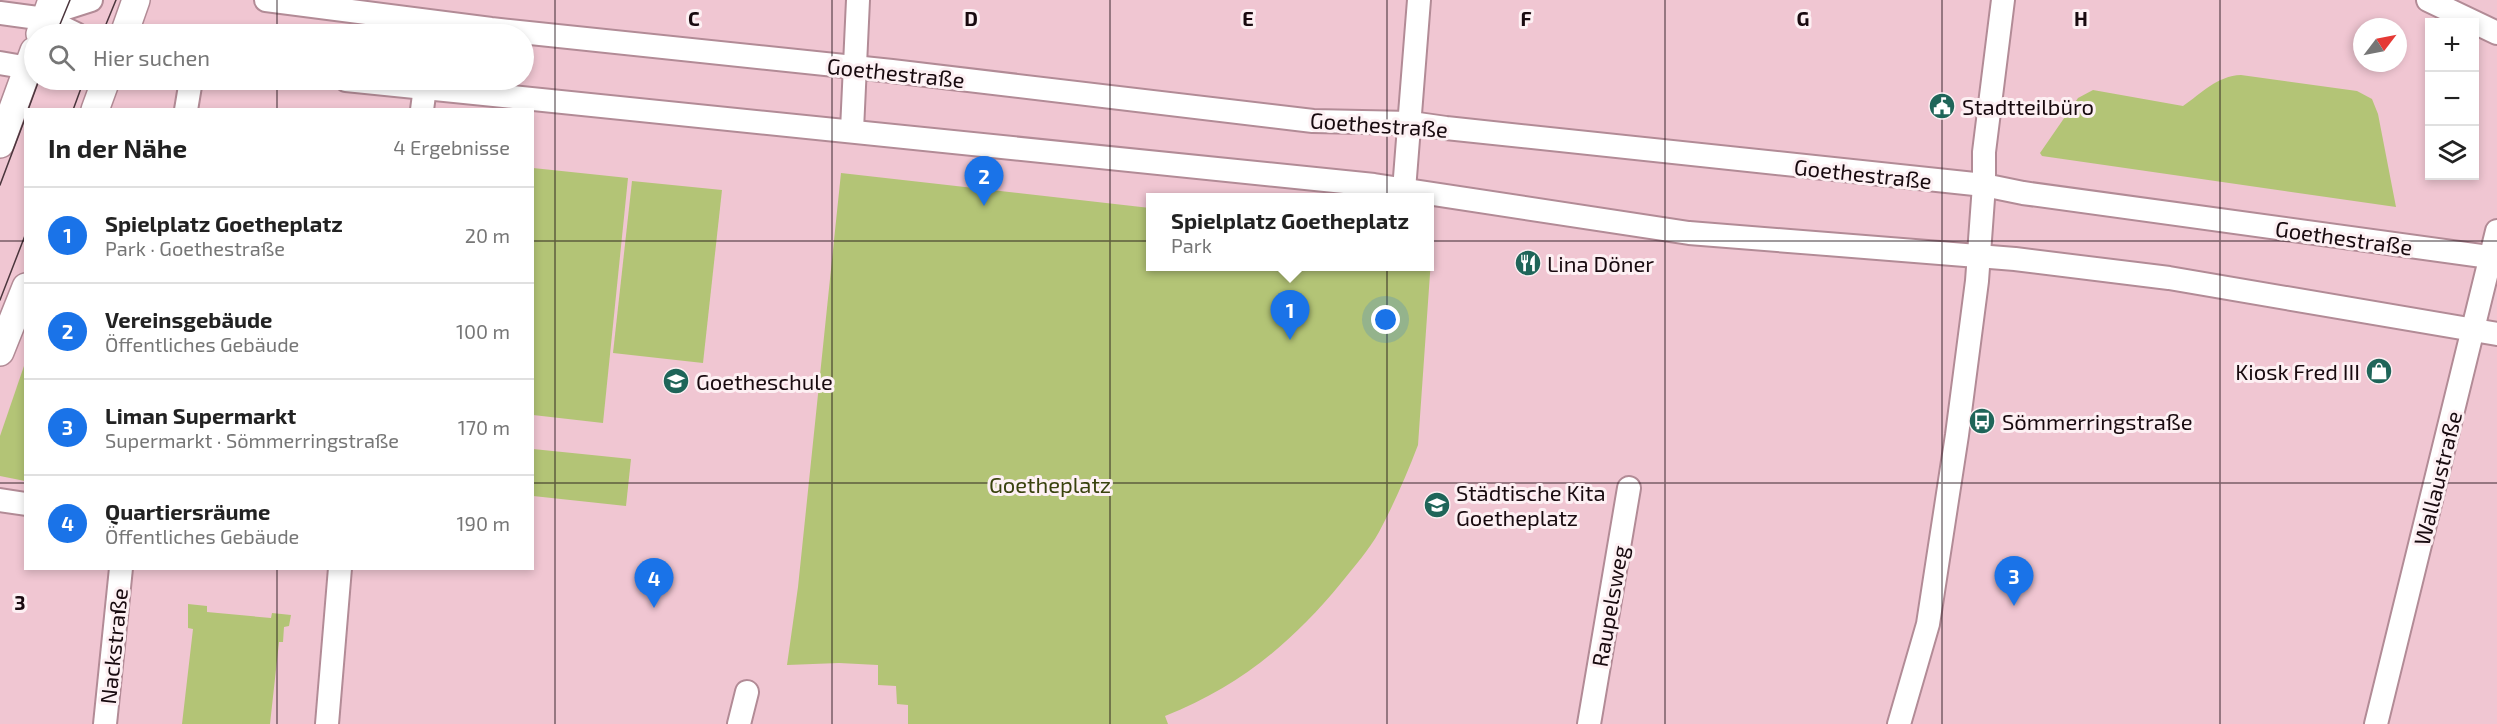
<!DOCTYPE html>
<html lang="de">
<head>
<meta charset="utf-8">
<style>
  :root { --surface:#fff; --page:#f6f6f6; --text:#222; --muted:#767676; --line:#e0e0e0; --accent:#1a73e8 }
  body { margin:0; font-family:"Exo 2",sans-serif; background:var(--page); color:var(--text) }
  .controls { position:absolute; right:18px; top:18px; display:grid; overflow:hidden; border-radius:0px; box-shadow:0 3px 9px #0003 }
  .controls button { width:54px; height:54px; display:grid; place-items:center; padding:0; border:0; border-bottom:2px solid var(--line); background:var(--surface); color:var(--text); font:30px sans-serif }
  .compass { position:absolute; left:2353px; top:18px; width:54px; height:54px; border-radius:50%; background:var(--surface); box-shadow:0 3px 9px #0003; rotate:58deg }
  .you { position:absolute; left:1386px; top:320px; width:21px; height:21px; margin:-15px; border:4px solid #fff; border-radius:50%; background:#1a73e8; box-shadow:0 0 0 9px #1a73e833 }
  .badge { display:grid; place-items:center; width:39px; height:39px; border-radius:50%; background:var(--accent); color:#fff; font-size:20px; font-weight:700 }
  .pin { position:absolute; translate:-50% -50px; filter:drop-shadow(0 2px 3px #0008) }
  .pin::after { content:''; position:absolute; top:32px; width:21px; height:18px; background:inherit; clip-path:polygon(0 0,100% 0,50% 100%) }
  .popup { position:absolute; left:1146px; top:193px; width:288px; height:78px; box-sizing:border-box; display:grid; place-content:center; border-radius:0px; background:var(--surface); filter:drop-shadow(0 2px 4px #0005); font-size:20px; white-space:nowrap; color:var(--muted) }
  .popup b { font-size:22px; color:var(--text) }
  .popup::after { content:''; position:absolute; left:50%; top:100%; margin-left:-12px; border:12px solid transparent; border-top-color:var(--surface) }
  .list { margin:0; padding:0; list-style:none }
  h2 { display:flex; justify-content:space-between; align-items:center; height:78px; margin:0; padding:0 24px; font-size:26px }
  h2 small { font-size:20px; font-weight:400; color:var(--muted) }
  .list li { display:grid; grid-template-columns:39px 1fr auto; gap:18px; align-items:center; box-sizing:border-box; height:96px; padding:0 24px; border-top:2px solid var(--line) }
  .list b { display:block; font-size:22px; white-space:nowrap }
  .list p { margin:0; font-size:20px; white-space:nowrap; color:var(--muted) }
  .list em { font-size:20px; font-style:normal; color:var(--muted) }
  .icon { flex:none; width:33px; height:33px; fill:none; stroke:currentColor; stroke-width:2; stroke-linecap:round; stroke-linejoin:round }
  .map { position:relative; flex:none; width:2497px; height:724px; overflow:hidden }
  .search { position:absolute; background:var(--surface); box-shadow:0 3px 9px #0003; left:24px; top:24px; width:510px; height:66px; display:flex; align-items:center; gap:15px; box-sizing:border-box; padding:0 21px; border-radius:33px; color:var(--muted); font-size:22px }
  .panel { position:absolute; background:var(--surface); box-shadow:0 3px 9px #0003; left:24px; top:108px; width:510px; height:462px; border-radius:0px }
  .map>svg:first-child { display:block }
  .green { fill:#b3c476 }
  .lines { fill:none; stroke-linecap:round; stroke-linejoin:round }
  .minor-casing { stroke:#b28b96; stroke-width:26 }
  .tertiary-casing { stroke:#b28b96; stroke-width:30 }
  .minor { stroke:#fff; stroke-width:22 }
  .tertiary { stroke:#fff; stroke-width:27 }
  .tram { stroke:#4b363d; stroke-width:1.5 }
  .grid { fill:none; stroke:#180a0f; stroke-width:1.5; stroke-opacity:0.55 }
  .labels { text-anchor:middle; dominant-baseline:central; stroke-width:6; stroke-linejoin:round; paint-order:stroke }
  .street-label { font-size:22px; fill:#180a0f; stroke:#fdf0f3 }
  .poi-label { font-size:22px; fill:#180a0f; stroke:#fdf0f3; text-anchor:start }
  .park-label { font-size:22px; fill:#39420d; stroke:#fdf0f3 }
  .grid-label { font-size:20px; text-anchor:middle; font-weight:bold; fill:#180a0f; stroke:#fdf0f3; stroke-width:6; stroke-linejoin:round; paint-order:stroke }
</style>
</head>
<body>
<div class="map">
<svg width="2497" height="724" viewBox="0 0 2497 724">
  <rect width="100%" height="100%" fill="#f0c6d2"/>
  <!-- green -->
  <g class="green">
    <path d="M 2241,75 L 2357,91 L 2372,99 L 2378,114 L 2396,207 L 2042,156 L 2040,153 L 2078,98 L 2093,90 L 2183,106 C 2202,93 2217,76 2241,75 Z"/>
    <polygon points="533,168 628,178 603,423 533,415"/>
    <path d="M 841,173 L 1150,208 L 1150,266 L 1430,266 L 1430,231 L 1433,231 L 1418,445 C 1407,474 1394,504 1379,532 C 1369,550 1354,567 1341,583 C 1291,644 1238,687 1165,716 L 1168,724 L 908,724 L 908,705 L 897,704 L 896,686 L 878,685 L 878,665 L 839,663 L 787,665 L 798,587 Z"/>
    <polygon points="632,181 722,190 703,363 613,353"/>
    <polygon points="25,363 25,481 0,476 0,436"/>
    <polygon points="533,449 631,459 626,506 533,496"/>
    <polygon points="188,604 207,606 207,612 271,618 272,613 291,615 289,626 284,627 283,642 279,642 270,724 182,724 193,629 188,628"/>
  </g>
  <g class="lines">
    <defs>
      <g id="minor">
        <polyline points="266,0 491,29 892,71 1313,121 1411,123 1446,128 1984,185 2023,193 2497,258"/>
        <polyline points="2428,0 2497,33"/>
        <polyline points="0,13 45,19 76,34"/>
        <polyline points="45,19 66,8 91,0"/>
        <polyline points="0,63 29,68"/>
        <polyline points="346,80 1374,185 1689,233 2015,259 2169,278 2497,334"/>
        <polyline points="186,110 191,80"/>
        <polyline points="422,110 425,87"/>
        <polyline points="852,130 858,0"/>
        <polyline points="1404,190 1419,0"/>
        <polyline points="0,500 26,504"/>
        <polyline points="105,724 121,568"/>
        <polyline points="327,724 340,568"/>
        <polyline points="739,724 747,692"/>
        <polyline points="1589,724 1629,488"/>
        <polyline points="1899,724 1928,624 1957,435 1977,281 1984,185 1984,152 2003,0"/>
        <polyline points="2376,724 2497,231"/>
      </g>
      <g id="tertiary">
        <polyline points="40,34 52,0"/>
        <polyline points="124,34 136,0"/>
        <polyline points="95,110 106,80"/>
        <polyline points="0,144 34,51"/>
        <polyline points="0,352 26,287"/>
      </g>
    </defs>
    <!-- minor casing -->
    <use href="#minor" class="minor-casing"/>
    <!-- tertiary casing -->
    <use href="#tertiary" class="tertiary-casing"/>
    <!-- minor -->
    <use href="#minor" class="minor"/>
    <!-- tertiary -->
    <use href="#tertiary" class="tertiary"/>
    <!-- tram -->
    <g class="tram">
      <polyline points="56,34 70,0"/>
      <polyline points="102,34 116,0"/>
      <polyline points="28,110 39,80"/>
      <polyline points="73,110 84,80"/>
      <polyline points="0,185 26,116"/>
      <polyline points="0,300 26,233"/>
    </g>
  </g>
  <!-- grid -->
  <path class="grid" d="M 277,0 L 277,34M 555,0 L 555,724M 832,0 L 832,724M 1110,0 L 1110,724M 1387,0 L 1387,724M 1665,0 L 1665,724M 1942,0 L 1942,724M 2220,0 L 2220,724M 277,80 L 277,110M 0,241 L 26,241M 532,241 L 2497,241M 0,483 L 26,483M 532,483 L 2497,483M 277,568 L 277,724"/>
  <!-- icons -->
  <defs>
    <symbol id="civic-disc" viewBox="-11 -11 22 22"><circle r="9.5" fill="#1f6559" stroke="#fdf0f3"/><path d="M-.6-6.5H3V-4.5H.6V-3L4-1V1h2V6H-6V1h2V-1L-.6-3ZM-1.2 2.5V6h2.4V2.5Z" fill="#fff"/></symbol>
    <symbol id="restaurant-disc" viewBox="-11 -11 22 22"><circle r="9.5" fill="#1f6559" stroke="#fdf0f3"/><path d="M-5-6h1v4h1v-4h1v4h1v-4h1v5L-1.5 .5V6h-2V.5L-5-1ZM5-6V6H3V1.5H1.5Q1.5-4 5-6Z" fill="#fff"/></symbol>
    <symbol id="shop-disc" viewBox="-11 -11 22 22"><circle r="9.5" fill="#1f6559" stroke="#fdf0f3"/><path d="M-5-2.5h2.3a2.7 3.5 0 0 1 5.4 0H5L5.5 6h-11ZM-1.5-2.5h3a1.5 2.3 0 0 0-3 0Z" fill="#fff"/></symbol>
    <symbol id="school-disc" viewBox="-11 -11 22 22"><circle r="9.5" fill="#1f6559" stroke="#fdf0f3"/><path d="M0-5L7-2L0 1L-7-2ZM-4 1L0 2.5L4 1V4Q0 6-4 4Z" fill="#fff"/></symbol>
    <symbol id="bus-disc" viewBox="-11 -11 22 22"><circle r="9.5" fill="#1f6559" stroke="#fdf0f3"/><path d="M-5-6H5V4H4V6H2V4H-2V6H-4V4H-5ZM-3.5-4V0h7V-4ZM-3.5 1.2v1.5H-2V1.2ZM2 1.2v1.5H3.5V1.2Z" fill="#fff"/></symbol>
  </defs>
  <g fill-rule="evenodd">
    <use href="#civic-disc" x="1927" y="91" width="30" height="30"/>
    <use href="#restaurant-disc" x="1513" y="248" width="30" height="30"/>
    <use href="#shop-disc" x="2364" y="356" width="30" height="30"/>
    <use href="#school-disc" x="661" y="366" width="30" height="30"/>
    <use href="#bus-disc" x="1967" y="406" width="30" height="30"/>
    <use href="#school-disc" x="1422" y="490" width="30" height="30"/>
  </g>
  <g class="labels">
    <!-- street labels -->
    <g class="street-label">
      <text transform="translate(896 72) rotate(6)">Goethestraße</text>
      <text transform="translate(1379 124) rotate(4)">Goethestraße</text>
      <text transform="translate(1863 173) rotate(6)">Goethestraße</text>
      <text transform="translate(2344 237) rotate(8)">Goethestraße</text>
      <text transform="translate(2437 478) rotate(-76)">Wallaustraße</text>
      <text transform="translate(1609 606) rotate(-80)">Raupelsweg</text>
      <text transform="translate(113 646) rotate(-84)">Nackstraße</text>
    </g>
    <!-- poi labels -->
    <g class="poi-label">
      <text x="1962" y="106">Stadtteilbüro</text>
      <text x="1547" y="263">Lina Döner</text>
      <text x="2360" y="371" text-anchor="end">Kiosk Fred III</text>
      <text x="696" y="381">Goetheschule</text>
      <text x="2002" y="421">Sömmerringstraße</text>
      <text x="1456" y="492">Städtische Kita<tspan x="1456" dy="25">Goetheplatz</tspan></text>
    </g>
    <!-- park labels -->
    <g class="park-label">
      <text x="1050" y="484">Goetheplatz</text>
    </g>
  </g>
  <g class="grid-label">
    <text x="694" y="26">C</text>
    <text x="971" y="26">D</text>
    <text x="1248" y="26">E</text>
    <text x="1526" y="26">F</text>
    <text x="1803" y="26">G</text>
    <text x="2081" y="26">H</text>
    <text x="20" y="610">3</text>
  </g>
</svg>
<div class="controls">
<button>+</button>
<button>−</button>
<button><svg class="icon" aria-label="layers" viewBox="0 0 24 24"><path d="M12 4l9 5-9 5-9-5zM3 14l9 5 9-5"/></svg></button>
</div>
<svg class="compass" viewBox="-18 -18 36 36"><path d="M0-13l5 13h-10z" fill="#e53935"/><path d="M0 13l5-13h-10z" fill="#767676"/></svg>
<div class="you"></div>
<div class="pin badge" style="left:1290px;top:340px">1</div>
<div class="popup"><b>Spielplatz Goetheplatz</b>Park</div>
<div class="pin badge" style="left:984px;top:206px">2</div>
<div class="pin badge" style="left:2014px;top:606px">3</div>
<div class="pin badge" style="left:654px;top:608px">4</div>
<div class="search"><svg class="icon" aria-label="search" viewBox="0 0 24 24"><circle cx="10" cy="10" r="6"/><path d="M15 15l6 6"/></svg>Hier suchen</div>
<section class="panel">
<h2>In der Nähe<small>4 Ergebnisse</small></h2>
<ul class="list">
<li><span class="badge">1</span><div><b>Spielplatz Goetheplatz</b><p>Park · Goethestraße</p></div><em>20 m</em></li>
<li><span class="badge">2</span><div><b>Vereinsgebäude</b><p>Öffentliches Gebäude</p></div><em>100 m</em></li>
<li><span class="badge">3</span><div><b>Liman Supermarkt</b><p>Supermarkt · Sömmerringstraße</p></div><em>170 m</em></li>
<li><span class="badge">4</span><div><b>Quartiersräume</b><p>Öffentliches Gebäude</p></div><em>190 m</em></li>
</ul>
</section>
</div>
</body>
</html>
